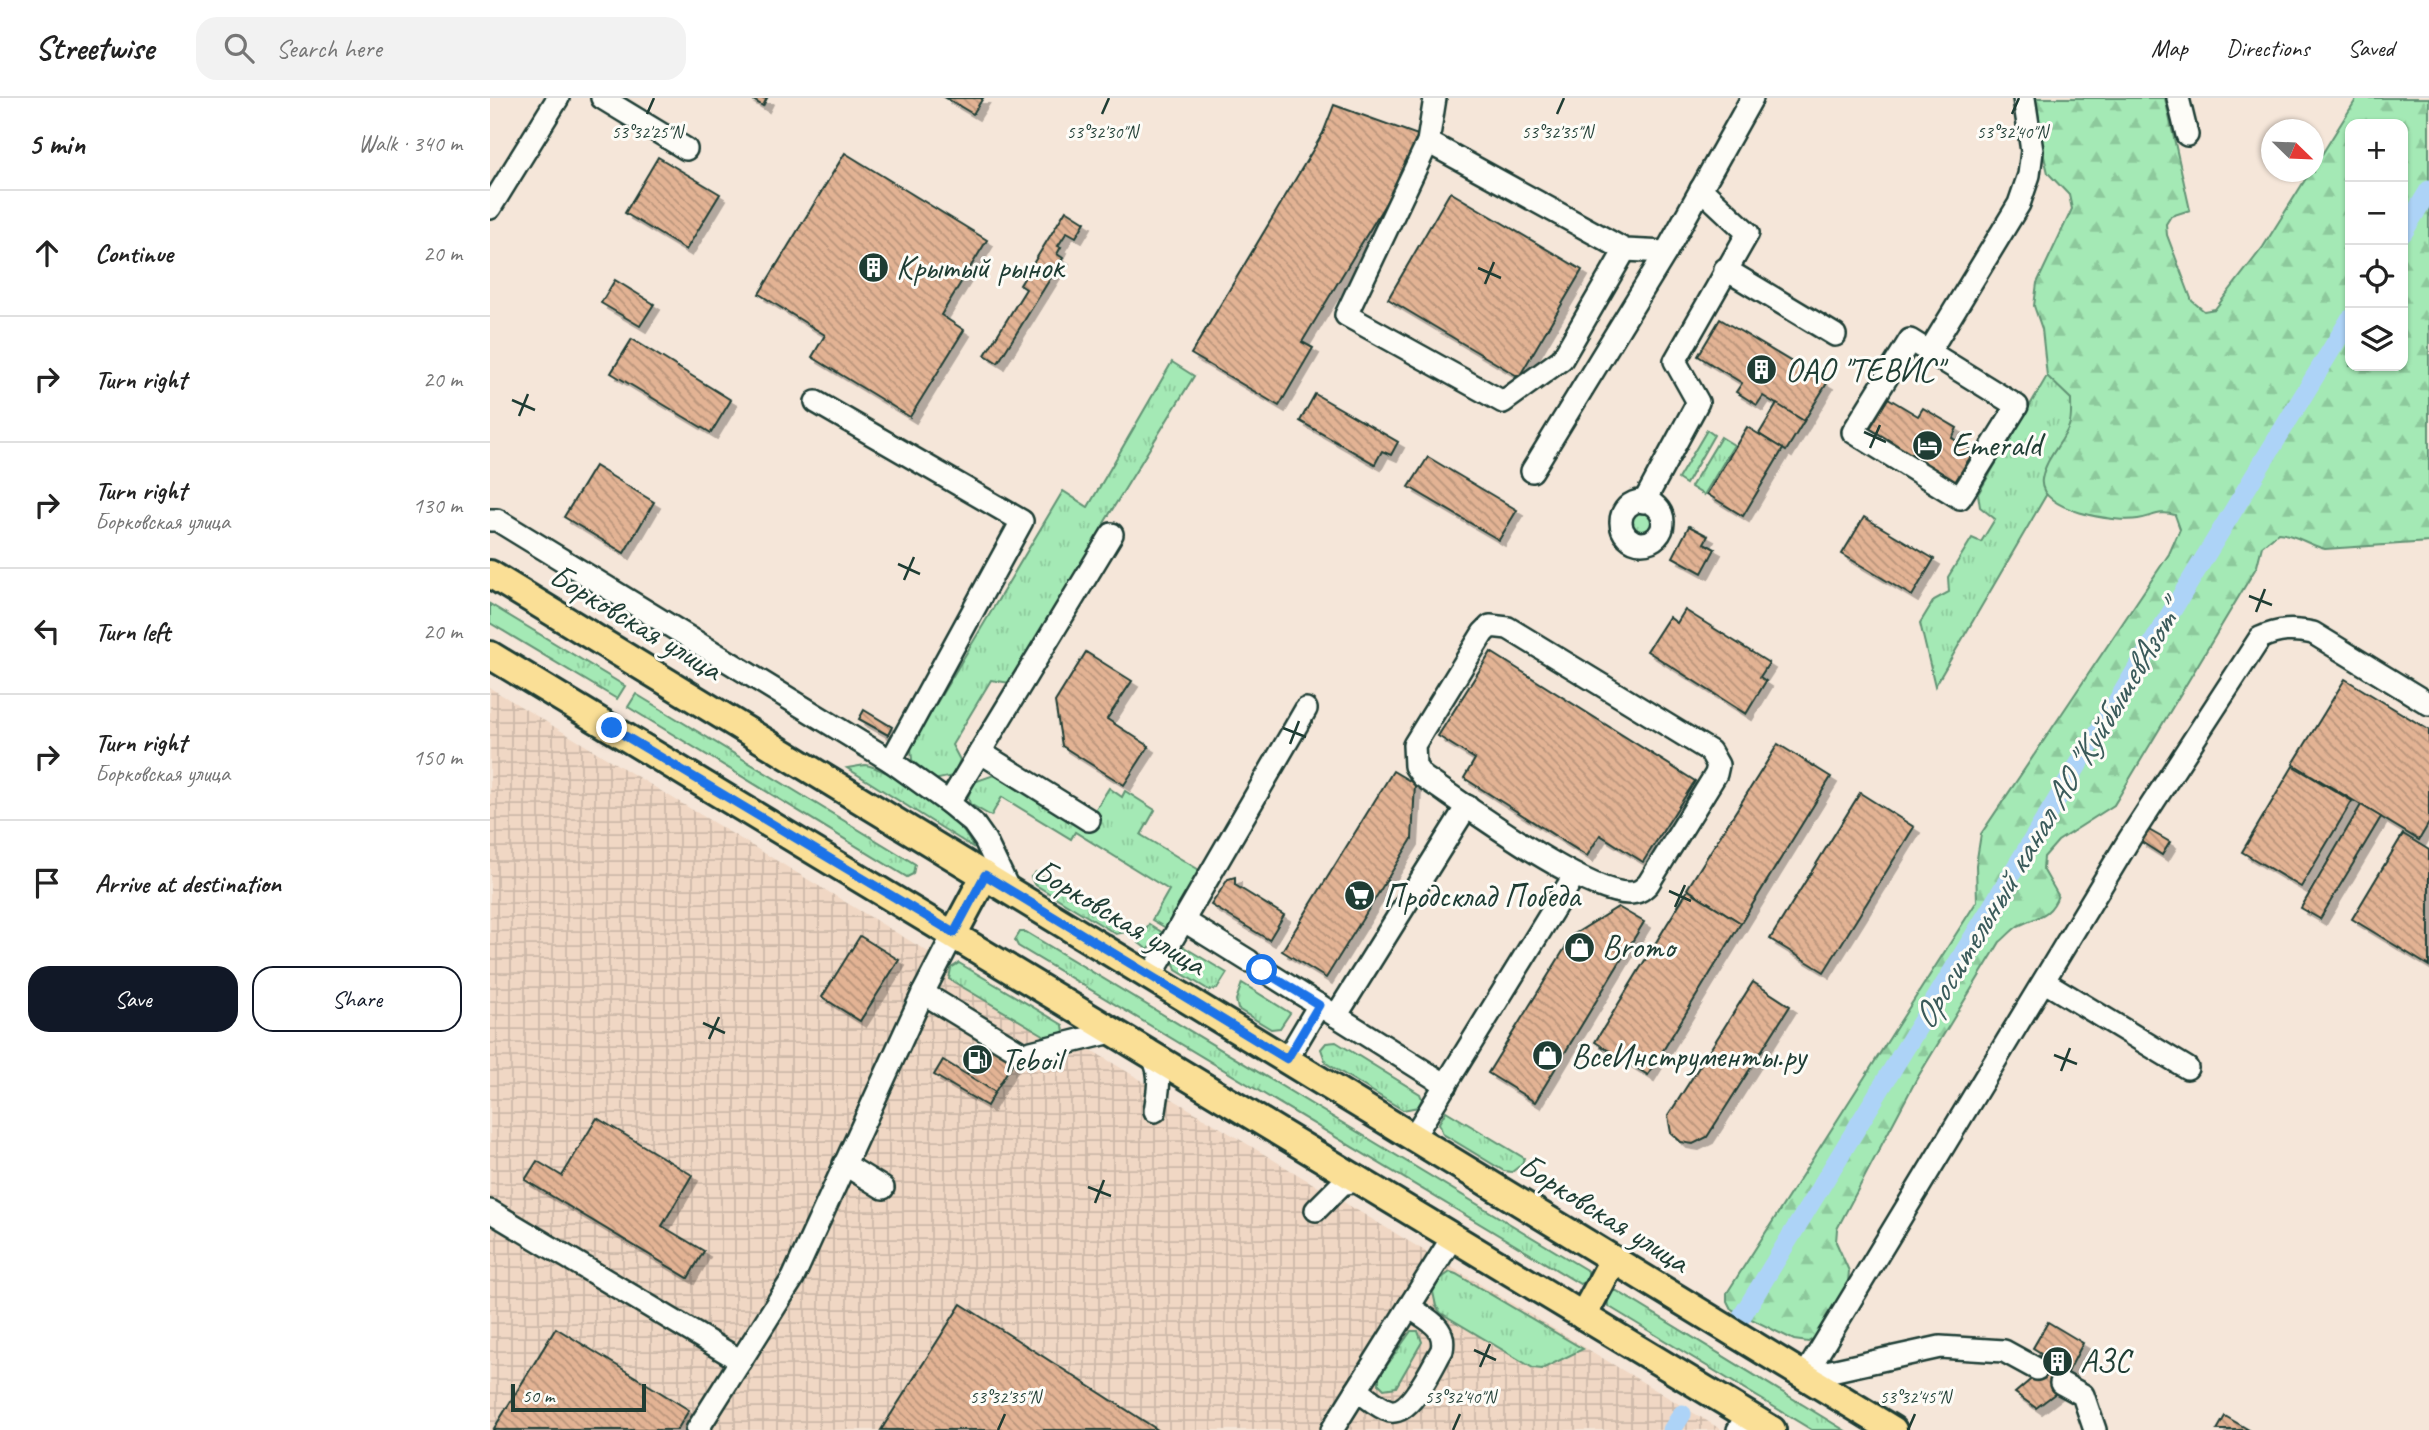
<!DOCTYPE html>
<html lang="en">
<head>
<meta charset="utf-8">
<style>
  :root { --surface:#fff; --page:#f2f2f2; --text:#222; --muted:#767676; --line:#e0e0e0; --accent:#111827 }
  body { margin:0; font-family:Caveat,sans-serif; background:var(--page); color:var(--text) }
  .controls { position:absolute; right:21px; top:21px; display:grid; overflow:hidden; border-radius:14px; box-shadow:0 2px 5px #0004 }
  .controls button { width:63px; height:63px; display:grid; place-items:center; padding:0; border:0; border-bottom:2px solid var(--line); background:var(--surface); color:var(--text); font:35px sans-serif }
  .compass { position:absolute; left:1771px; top:21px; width:63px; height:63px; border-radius:50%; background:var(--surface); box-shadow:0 2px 5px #0004; rotate:113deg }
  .scale { position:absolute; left:21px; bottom:18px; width:135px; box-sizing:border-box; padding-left:7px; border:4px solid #1f3d34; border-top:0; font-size:19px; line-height:24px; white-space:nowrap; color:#1f3d34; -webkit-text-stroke:5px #fdfcf7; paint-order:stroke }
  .stop { position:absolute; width:21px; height:21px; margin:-16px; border:5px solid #1a73e8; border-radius:50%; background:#fff }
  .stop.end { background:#1a73e8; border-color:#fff; box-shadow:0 2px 7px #0008 }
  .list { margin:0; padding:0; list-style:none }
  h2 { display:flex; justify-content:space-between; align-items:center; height:91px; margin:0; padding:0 28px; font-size:30px }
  h2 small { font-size:23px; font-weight:400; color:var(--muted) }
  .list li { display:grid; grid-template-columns:46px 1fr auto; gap:21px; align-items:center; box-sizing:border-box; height:126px; padding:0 28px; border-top:2px solid var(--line) }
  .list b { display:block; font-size:26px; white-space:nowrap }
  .list p { margin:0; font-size:23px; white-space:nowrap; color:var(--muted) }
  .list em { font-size:23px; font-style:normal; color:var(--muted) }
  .actions { display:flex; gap:14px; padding:21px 28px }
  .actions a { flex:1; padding:16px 0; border:2px solid var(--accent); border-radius:21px; text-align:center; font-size:24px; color:var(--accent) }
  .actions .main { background:var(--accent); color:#fff }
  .icon { flex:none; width:38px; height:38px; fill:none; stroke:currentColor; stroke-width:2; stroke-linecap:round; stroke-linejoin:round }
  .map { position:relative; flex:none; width:1939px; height:1332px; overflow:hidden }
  header { display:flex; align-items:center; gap:42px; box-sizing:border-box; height:98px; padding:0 35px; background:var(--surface); border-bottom:2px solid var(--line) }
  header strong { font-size:33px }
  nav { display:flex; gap:38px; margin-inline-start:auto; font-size:24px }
  .search { width:490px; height:63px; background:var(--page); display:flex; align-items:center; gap:18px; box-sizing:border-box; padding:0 24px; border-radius:21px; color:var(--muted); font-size:26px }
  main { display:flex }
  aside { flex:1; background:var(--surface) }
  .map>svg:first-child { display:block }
  .industrial { fill:url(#industrial-grid) }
  .grass { fill:url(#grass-tufts); stroke:#629374; stroke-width:2 }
  .forest { fill:url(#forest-firs); stroke:#629374; stroke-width:2; fill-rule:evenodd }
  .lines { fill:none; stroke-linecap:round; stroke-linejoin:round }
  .canal { stroke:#add3f7; stroke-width:19 }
  .building { fill:url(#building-back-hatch); stroke:#1f3d34; stroke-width:2; filter:url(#shadow) }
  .minor-casing { stroke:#1f3d34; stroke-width:26 }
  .major-casing { stroke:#1f3d34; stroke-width:32 }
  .minor { stroke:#fdfcf7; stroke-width:21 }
  .major { stroke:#fadf96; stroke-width:26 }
  .route { stroke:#1a73e8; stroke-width:9 }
  .ticks { fill:none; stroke:#1f3d34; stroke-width:2.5 }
  .labels { text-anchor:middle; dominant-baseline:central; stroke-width:6; stroke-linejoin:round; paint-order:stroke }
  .poi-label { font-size:33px; fill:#1f3d34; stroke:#fdfcf7; text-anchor:start }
  .street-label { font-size:33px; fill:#1f3d34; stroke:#fdfcf7 }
  .water-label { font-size:35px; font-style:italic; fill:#3b5b5b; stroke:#fdfcf7 }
  .ticks-label { font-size:18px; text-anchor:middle; fill:#1f3d34; stroke:#fdfcf7; stroke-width:6; stroke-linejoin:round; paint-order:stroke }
</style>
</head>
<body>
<header>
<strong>Streetwise</strong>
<div class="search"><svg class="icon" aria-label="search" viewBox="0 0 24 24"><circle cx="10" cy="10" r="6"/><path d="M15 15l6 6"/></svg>Search here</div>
<nav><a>Map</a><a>Directions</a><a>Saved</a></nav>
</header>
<main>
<aside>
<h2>5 min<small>Walk · 340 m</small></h2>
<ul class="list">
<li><svg class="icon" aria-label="ahead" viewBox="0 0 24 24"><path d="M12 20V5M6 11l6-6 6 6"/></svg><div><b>Continue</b></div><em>20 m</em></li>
<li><svg class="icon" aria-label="right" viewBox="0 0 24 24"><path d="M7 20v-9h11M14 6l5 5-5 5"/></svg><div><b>Turn right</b></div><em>20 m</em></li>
<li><svg class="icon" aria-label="right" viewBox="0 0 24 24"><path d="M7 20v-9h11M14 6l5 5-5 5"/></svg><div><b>Turn right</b><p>Борковская улица</p></div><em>130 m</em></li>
<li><svg class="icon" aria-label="left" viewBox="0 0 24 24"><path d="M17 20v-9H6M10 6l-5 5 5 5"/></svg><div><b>Turn left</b></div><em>20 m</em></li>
<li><svg class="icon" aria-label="right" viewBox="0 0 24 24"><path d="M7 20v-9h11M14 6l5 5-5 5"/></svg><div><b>Turn right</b><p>Борковская улица</p></div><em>150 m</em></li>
<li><svg class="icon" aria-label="arrive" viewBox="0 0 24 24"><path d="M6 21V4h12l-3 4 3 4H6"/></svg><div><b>Arrive at destination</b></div></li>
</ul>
<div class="actions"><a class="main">Save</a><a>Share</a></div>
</aside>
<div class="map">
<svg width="1939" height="1332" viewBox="0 0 1939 1332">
  <defs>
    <pattern id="industrial-grid" width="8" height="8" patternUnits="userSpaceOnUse" patternTransform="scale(1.75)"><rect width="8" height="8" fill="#f0d7c4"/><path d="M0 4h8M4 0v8" fill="none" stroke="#cdb9a9"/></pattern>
    <pattern id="grass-tufts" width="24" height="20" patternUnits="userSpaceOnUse" patternTransform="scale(1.75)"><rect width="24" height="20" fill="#a4e9b5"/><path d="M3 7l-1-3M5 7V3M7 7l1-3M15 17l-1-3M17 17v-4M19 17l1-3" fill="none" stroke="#8dc99c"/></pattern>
    <pattern id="forest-firs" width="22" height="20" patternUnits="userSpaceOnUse" patternTransform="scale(1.75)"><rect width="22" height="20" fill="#a4e9b5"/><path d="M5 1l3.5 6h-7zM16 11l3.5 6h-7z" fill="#8dc99c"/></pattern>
    <pattern id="building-back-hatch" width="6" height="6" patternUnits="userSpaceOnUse" patternTransform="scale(1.75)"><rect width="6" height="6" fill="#e3b394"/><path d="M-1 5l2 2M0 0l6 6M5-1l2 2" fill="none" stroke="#b7937a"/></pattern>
    <filter id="shadow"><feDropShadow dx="6" dy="6" stdDeviation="0" flood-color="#0004"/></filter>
  </defs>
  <rect width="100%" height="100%" fill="#f5e6d9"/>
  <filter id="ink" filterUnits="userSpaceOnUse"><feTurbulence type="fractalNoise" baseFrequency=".0143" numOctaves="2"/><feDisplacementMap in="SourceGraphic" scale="14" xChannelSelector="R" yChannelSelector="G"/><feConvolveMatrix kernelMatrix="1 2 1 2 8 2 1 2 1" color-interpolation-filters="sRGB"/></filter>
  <g filter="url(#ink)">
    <!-- industrial -->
    <polygon class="industrial" points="0,590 1232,1332 0,1332"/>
    <!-- grass -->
    <g class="grass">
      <polygon points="682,264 704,278 614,425 618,428 520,585 501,582 462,647 470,662 463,678 444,682 422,662 421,650 427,638 573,393 598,409"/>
      <polygon points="1557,278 1608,308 1445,588 1430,525 1444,502 1459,494 1458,479 1482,440 1491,444 1505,421 1490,409 1488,396"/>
      <polygon points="1217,332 1224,337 1196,386 1188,381"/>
      <polygon points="1231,339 1244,347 1214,397 1201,389"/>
      <circle cx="1152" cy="425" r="13"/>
      <polygon points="0,506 135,588 127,601 0,525"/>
      <polygon points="146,596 425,766 423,776 417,779 138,609"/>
      <path d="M 375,667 C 396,670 451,706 465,722 C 472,730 478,740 484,750 L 357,670 Z"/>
      <polygon points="504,677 594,730 619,690 632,699 635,693 665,712 651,737 711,773 676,830 662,822 679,792 585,734 581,741 512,699 501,718 480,706 478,699 484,684"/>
      <polygon points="546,774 631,824 636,834 626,836 544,786 541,779"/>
      <polygon points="659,826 673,835 658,852 649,845"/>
      <polygon points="530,834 536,834 1098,1173 1098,1182 1090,1186 528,848 525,842"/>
      <polygon points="689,846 737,875 727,891 719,892 686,872 683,862"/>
      <polygon points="469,865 573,927 574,934 557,939 459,881 461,870"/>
      <polygon points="752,885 800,915 790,930 781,931 748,911 746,902"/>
      <polygon points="846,944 930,996 932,1001 928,1009 913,1012 836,965 831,951 836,945"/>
      <polygon points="956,1013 1034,1060 1032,1066 1022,1074 1014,1073 953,1036 949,1025"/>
      <polygon points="960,1174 966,1176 1093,1251 1052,1271 1043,1270 951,1215 946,1208 943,1194 949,1182"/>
      <polygon points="1121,1193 1127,1193 1354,1332 1322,1332 1118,1208 1117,1197"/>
      <polygon points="921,1233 928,1233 932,1244 906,1289 894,1291 889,1286 889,1279"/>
    </g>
    <!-- forest -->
    <path class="forest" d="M 1540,0 L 1675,0 L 1700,112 L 1681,118 L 1676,126 L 1677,137 L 1702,203 L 1714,213 L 1725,211 L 1773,149 L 1820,74 L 1824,74 L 1824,69 L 1867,0 L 1939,0 L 1939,444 L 1835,451 C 1818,447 1806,436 1788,435 L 1772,448 L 1767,468 L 1624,707 L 1568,743 L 1554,759 L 1553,771 L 1568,797 C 1561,819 1546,819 1528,828 C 1522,832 1516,839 1510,844 L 1426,982 L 1347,1131 L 1346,1144 L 1359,1173 L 1357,1195 L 1334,1234 L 1318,1244 L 1304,1242 L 1241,1211 L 1237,1203 L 1237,1195 L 1487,803 L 1486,767 L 1491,736 L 1679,456 L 1690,431 L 1685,417 C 1669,412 1663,419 1648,421 C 1626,425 1547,413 1552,381 C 1555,361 1572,346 1579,328 C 1582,321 1581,309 1581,301 L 1557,278 L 1552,231 L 1544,208 L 1547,185 L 1582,111 L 1579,97 L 1558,75 ZM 1860,26 L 1913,26 L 1913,268 L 1860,268 Z"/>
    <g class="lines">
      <!-- canal -->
      <g class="canal">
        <polyline points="1913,135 1939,92"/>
        <polyline points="1252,1218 1860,221"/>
        <polyline points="1182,1332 1192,1316"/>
      </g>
    </g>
    <!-- building -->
    <g class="building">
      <polygon points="260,0 277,0 273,8"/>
      <polygon points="456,0 493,0 483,16"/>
      <polygon points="844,7 928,37 914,75 812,244 823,250 789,308 701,256 833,35"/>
      <polygon points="355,55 497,142 451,217 474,232 420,319 322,259 335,237 269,196"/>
      <polygon points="168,59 230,96 196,152 135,115"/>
      <polygon points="960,94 1092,172 1029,279 898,201"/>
      <polygon points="576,112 595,124 586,139 577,134 568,148 571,149 567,156 573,160 508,265 495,257 536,191 530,187"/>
      <polygon points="125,182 164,206 150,228 111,205"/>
      <polygon points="1230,221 1337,285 1314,323 1273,298 1267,307 1246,294 1252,285 1208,258"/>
      <polygon points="142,241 241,302 221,335 121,275"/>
      <polygon points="825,296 908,344 901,357 892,353 885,366 810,323"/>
      <polygon points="1398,300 1428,318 1433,310 1467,330 1462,340 1484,353 1465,384 1379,332"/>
      <polygon points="1287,306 1314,323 1296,353 1269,336"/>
      <polygon points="1257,329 1293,351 1253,418 1217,396"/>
      <polygon points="938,359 1027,412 1009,442 919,389"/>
      <polygon points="105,368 164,404 134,455 74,419"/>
      <polygon points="1374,419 1444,461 1422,498 1352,456"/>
      <polygon points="1199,428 1218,438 1214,445 1225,451 1212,475 1183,459"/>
      <polygon points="1195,512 1279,565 1270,579 1276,583 1256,616 1157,553 1179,519 1187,525"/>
      <polygon points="596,554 642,583 617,621 659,648 634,687 572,648 565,604"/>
      <polygon points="1001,554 1205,683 1153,764 1110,737 1097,758 974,680 985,661 948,638"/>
      <polygon points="1855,581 1939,632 1939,725 1929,742 1803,666"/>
      <polygon points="374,612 402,629 398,637 369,621"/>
      <polygon points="1288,646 1341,679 1251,825 1197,791"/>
      <polygon points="1803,668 1862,703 1811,789 1752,754"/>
      <polygon points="903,673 925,686 922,741 836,880 792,853"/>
      <polygon points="1370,695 1424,729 1334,874 1280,841"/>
      <polygon points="1871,707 1891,719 1830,821 1811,810"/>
      <polygon points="1657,731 1680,744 1672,757 1650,743"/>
      <polygon points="1913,736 1939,752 1939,868 1862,821"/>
      <polygon points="745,779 745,787 794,817 779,842 721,807 738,781"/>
      <polygon points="1198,792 1251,825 1158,977 1105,944"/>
      <polygon points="1128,809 1154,824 1045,1004 998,975 1083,837"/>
      <polygon points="370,838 409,862 370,923 332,899"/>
      <polygon points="1263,884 1300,908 1217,1039 1203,1046 1191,1044 1181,1035 1178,1018"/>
      <polygon points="505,930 534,946 505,994 477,977"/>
      <polygon points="453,962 505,994 497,1008 444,977"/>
      <polygon points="107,1020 202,1077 172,1128 214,1153 198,1180 35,1082 47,1063 72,1078"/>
      <polygon points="471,1206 668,1332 391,1332"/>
      <polygon points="1558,1224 1593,1245 1578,1274 1574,1270 1570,1292 1546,1310 1525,1295 1546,1277 1551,1255 1543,1250"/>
      <polygon points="66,1230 199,1312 187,1332 3,1332"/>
      <polygon points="1735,1318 1759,1332 1727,1332"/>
    </g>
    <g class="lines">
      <defs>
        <g id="minor">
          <polyline points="112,0 196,51"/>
          <polyline points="945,0 938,44 1135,152 1176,154"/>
          <polyline points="1688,0 1697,37"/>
          <polyline points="938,44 856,217 1013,304 1072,261 1135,152"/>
          <polyline points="0,110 68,0"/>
          <polyline points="1235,171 1345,237"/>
          <polygon points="1420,242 1527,308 1470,400 1363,334"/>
          <polyline points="1439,254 1529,106 1539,77 1542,53 1534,0"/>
          <polyline points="326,304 532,423 401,663"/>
          <polyline points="1042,373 1176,154 1262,0"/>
          <circle cx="1152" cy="424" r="21"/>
          <polyline points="1154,404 1208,304 1185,263 1258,135 1211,91"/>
          <polyline points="0,422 7,422 401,663 459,705 483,725 495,742 519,792"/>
          <path d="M 1000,528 L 1018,530 L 1220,653 L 1228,667 L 1226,676 L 1158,786 C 1152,792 1148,795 1139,795 C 1094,796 974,706 932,678 L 925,668 L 924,647 L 993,535 Z"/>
          <polyline points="490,654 599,722"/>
          <polyline points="459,705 622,436"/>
          <polyline points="693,822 759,863"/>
          <polyline points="773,872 956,987"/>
          <polyline points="661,878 816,611"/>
          <polyline points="1555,884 1697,970"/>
          <polyline points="433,895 533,956 626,933"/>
          <polyline points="846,918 977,708"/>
          <path d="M 658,952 C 673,972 669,989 665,1013"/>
          <polyline points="797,961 829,907"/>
          <polyline points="924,1038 1084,778"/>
          <polyline points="354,1066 393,1090"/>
          <polyline points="826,1112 852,1086 867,1083"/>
          <polyline points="0,1113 251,1263"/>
          <path d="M 1314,1279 L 1640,740 L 1770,540 C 1789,531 1803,531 1823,535 L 1939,606"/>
          <polyline points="1314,1279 1450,1249 1514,1253 1547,1271"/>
          <polyline points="1571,1285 1593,1297 1605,1332"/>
          <path d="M 867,1292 C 877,1299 889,1310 900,1313 C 921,1317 942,1269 952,1252 C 957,1228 936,1221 919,1209"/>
          <polyline points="207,1332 303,1180 433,895 464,835"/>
          <polyline points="842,1332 962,1140"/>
          <polyline points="1248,1332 1258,1317"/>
        </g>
        <g id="major">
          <polyline points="0,476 1403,1332"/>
          <polyline points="0,557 1282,1332"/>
          <polyline points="464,835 495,777"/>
          <polyline points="1093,1218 1123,1162"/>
        </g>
      </defs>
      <!-- minor casing -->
      <use href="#minor" class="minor-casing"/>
      <!-- major casing -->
      <use href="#major" class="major-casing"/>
      <!-- minor -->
      <use href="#minor" class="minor"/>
      <!-- major -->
      <use href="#major" class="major"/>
    </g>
  </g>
  <g class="lines" filter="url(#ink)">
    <!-- route -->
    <polyline class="route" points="122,630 464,835 495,777 797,961 829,907 772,872"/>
  </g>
  <!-- ticks -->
  <path class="ticks" d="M 157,16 L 164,0M 612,16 L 619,0M 1067,16 L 1074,0M 1522,16 L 1529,0M 988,170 L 1011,180M 995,186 L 1004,164M 22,302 L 45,312M 29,318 L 38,296M 1374,334 L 1396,344M 1380,350 L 1390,327M 408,466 L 430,476M 414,482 L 424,459M 1759,498 L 1782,507M 1766,514 L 1775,491M 793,630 L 816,639M 800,646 L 809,623M 1179,793 L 1201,803M 1185,809 L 1195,787M 213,925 L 235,935M 219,941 L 229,919M 1564,957 L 1587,966M 1571,973 L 1580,950M 598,1089 L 621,1098M 605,1105 L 614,1082M 984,1252 L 1006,1262M 990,1269 L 1000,1246M 508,1332 L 515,1316M 963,1332 L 970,1316M 1418,1332 L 1425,1316"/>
  <!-- icons -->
  <defs>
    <symbol id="building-disc" viewBox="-11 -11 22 22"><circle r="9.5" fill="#1f3d34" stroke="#fdfcf7"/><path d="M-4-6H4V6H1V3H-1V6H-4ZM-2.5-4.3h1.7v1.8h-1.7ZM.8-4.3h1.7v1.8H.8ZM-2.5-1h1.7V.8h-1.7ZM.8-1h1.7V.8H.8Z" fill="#fff"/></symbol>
    <symbol id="hotel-disc" viewBox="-11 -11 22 22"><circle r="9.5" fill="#1f3d34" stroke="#fdfcf7"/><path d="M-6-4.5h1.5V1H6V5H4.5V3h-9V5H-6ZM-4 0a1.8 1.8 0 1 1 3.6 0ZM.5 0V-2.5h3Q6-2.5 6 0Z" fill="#fff"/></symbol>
    <symbol id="supermarket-disc" viewBox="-11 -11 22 22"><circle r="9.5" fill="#1f3d34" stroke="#fdfcf7"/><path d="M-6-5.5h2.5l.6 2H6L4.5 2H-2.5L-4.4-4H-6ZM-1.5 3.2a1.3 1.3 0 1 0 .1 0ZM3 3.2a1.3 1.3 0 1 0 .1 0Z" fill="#fff"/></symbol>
    <symbol id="shop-disc" viewBox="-11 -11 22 22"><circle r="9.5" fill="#1f3d34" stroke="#fdfcf7"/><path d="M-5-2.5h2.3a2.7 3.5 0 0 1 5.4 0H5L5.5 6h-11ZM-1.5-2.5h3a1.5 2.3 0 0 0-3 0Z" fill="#fff"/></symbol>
    <symbol id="fuel-disc" viewBox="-11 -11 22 22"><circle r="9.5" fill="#1f3d34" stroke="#fdfcf7"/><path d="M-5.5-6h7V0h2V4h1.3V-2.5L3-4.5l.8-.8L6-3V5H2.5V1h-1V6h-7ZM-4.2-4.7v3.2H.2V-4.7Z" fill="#fff"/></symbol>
  </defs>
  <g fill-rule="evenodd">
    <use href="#building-disc" x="366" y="152" width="35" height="35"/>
    <use href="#building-disc" x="1254" y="254" width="35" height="35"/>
    <use href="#hotel-disc" x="1420" y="330" width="35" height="35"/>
    <use href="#supermarket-disc" x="852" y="780" width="35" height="35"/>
    <use href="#shop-disc" x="1072" y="832" width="35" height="35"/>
    <use href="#shop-disc" x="1040" y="940" width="35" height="35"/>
    <use href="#fuel-disc" x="470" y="944" width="35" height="35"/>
    <use href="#building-disc" x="1550" y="1246" width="35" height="35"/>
  </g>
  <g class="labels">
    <!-- poi labels -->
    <g class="poi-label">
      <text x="406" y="169">Крытый рынок</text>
      <text x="1295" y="272">ОАО "ТЕВИС"</text>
      <text x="1461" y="347">Emerald</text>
      <text x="893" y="798">Продсклад Победа</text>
      <text x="1112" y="849">Bromo</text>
      <text x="1081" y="958">ВсеИнструменты.ру</text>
      <text x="511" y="962">Teboil</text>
      <text x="1590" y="1263">АЗС</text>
    </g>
    <!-- street labels -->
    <g class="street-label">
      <text transform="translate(146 524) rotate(31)">Борковская улица</text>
      <text transform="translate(630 819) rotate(31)">Борковская улица</text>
      <text transform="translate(1114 1115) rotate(32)">Борковская улица</text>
    </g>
    <!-- water labels -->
    <g class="water-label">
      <text transform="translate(1556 719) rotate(-59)">Оросительный канал АО "КуйбышевАзот"</text>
    </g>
  </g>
  <g class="ticks-label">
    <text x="157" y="40">53°32'25"N</text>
    <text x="612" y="40">53°32'30"N</text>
    <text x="1067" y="40">53°32'35"N</text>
    <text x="1522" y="40">53°32'40"N</text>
    <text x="515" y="1305">53°32'35"N</text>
    <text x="970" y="1305">53°32'40"N</text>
    <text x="1425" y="1305">53°32'45"N</text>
  </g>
</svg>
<div class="controls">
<button>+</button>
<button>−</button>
<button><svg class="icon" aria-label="locate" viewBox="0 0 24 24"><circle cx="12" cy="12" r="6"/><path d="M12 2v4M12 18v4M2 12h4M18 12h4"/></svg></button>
<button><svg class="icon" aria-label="layers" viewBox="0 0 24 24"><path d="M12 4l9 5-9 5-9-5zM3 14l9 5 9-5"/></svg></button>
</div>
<svg class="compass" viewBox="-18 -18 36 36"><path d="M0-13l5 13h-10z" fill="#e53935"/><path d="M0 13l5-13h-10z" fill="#767676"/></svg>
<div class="scale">50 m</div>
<div class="stop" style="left:772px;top:872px"></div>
<div class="stop end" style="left:122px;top:630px"></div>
</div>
</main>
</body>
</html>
